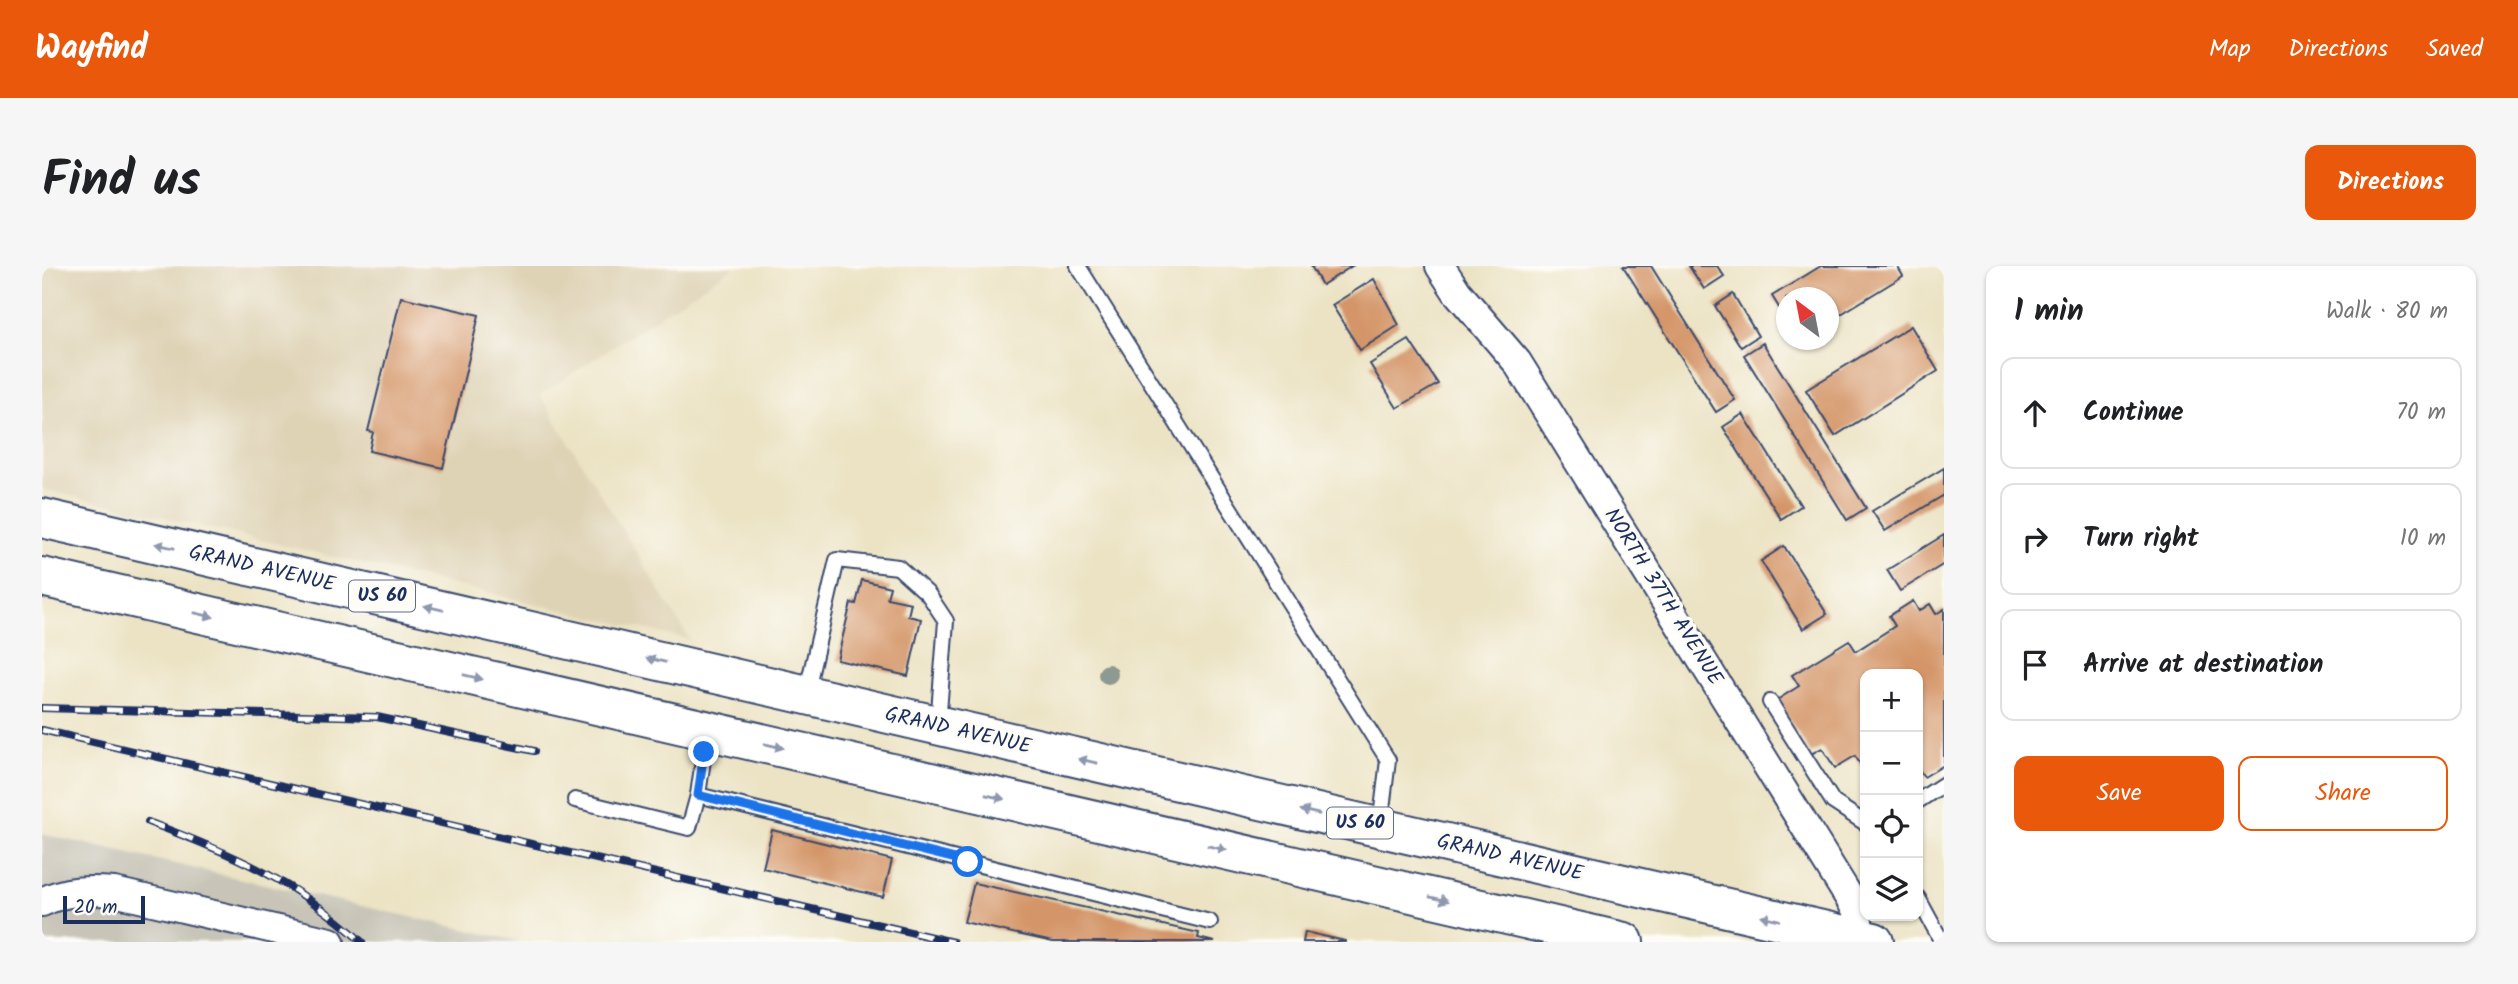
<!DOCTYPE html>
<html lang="en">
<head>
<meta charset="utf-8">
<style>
  :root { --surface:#fff; --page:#f6f6f6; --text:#202124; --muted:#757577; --line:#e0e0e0; --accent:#ea580c }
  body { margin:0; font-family:Kalam,sans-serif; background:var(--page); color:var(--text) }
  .controls { position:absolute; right:21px; bottom:21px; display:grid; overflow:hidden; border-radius:14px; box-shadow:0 2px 5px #0004 }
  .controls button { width:63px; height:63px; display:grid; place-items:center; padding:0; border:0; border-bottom:2px solid var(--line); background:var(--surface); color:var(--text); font:35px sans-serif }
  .compass { position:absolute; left:1734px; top:21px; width:63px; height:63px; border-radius:50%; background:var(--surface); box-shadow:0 2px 5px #0004; rotate:328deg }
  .scale { position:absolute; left:21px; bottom:18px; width:82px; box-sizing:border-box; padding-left:7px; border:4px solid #1b2f5e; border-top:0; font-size:19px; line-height:24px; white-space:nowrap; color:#1b2f5e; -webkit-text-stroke:5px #fdfcf7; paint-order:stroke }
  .stop { position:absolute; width:21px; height:21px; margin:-16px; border:5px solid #1a73e8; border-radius:50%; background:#fff }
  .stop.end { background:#1a73e8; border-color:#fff; box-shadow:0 2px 7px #0008 }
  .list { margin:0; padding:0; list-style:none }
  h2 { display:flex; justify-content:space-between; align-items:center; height:91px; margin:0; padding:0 28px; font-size:30px }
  h2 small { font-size:23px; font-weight:400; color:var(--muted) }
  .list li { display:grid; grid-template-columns:46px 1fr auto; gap:21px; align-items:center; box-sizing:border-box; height:112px; margin:0 14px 14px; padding:0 14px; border:2px solid var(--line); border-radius:14px }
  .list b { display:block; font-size:26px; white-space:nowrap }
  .list em { font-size:23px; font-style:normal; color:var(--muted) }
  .actions { display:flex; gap:14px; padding:21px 28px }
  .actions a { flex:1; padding:16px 0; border:2px solid var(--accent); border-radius:14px; text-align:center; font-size:24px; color:var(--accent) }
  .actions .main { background:var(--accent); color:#fff }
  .icon { flex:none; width:38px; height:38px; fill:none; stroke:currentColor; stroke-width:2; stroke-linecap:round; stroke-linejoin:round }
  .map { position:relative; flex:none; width:1902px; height:676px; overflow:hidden; border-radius:14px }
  header { display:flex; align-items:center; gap:42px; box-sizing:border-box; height:98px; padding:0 35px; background:var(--accent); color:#fff }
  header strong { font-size:33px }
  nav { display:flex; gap:38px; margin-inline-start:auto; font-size:24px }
  .intro { display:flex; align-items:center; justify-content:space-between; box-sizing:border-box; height:168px; padding:0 42px }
  h1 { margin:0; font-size:49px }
  .button { padding:18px 32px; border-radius:14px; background:var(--accent); color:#fff; font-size:24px; font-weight:700 }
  main { display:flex; gap:42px; padding:0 42px }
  aside { flex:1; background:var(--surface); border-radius:14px; box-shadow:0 2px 5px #0004 }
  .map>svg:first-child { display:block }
  .built { fill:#dfd3b6 }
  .industrial { fill:#c8c4b8 }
  .building { fill:#d49568 }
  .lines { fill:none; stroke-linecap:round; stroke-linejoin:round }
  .service-casing { stroke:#3a4a6d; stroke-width:18 }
  .minor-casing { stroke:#3a4a6d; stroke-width:32 }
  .trunk-casing { stroke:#3a4a6d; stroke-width:42 }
  .service { stroke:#fff; stroke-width:14 }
  .minor { stroke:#fff; stroke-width:28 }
  .trunk { stroke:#fff; stroke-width:38 }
  .rail-casing { stroke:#1b2f5e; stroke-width:8 }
  .rail { stroke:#fdfcf7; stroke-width:5; stroke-dasharray:16; stroke-linecap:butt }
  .tree { fill:#8c9a92 }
  .oneway { fill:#8d97ae }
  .route { stroke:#1a73e8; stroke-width:9 }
  .labels { text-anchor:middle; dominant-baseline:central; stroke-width:7; stroke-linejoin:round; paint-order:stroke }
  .shield { fill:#fdfcf7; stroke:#5f6c8c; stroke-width:2 }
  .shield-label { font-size:19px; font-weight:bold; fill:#1b2f5e }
  .street-label { font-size:21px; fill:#1b2f5e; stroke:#fdfcf7 }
</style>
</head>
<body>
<header>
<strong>Wayfind</strong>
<nav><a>Map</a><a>Directions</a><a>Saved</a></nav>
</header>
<div class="intro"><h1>Find us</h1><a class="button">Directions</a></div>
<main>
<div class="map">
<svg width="1902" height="676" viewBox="0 0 1902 676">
  <rect width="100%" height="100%" fill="#fdfcf7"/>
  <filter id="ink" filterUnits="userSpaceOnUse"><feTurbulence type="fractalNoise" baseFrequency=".0143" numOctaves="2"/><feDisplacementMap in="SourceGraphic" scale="14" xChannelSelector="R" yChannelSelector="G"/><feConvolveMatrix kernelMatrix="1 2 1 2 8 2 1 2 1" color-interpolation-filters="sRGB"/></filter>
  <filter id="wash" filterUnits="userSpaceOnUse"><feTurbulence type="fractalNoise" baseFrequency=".00686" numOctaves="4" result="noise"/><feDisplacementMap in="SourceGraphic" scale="28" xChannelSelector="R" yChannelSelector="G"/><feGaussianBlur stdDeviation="1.57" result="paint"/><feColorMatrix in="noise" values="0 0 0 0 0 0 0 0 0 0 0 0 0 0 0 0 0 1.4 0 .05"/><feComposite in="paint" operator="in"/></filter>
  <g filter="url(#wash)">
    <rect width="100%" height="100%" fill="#ece3c4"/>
    <!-- built -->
    <polygon class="built" points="0,0 693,0 498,129 648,374 0,223"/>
    <!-- industrial -->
    <polygon class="industrial" points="0,568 480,676 0,676"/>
    <g id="blocks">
      <!-- building -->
      <g class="building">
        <polygon points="1269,0 1310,0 1280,19"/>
        <polygon points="1581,0 1609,0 1693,134 1674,146"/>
        <polygon points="1647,0 1675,0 1682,10 1662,23"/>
        <polygon points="1779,0 1855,0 1861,10 1786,56 1786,32 1744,32 1744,53 1730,30"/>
        <polygon points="1332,13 1357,59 1318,84 1290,39"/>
        <polygon points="1691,28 1716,70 1699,81 1673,40"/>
        <polygon points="359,31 437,49 401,202 327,185 331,166 326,165"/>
        <polygon points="1869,60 1896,105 1793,170 1764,124"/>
        <polygon points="1367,74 1396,118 1355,142 1328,98"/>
        <polygon points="1721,77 1824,242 1805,254 1702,89"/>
        <polygon points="1701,148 1759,240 1739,253 1681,161"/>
        <polygon points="1902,202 1902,229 1843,265 1830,245"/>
        <polygon points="1902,269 1902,298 1858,325 1845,304"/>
        <polygon points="1742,280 1785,348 1761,363 1719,295"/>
        <polygon points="820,314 848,321 845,332 869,337 866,350 879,353 866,410 795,394 809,337 814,338"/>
        <polygon points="1871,335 1877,345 1888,338 1894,348 1902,343 1902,499 1882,511 1876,502 1876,408 1823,408 1823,505 1813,490 1793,502 1780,482 1769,488 1735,434 1757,420 1750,409 1807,374 1814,385 1853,360 1847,350"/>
        <polygon points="730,564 850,594 841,631 721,602"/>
        <polygon points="932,617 1157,667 1156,672 1173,676 1011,676 922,656"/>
        <polygon points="1263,666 1303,675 1303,676 1261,676"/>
      </g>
    </g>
  </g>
  <g filter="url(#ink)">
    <use href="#blocks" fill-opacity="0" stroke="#3a4a6d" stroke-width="2"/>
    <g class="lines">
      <defs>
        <g id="service">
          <polyline points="1036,0 1346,494 1338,560"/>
          <polyline points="764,428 795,294 856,301 886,328 904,355 896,459"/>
          <polyline points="1728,436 1791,536 1823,557"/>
          <polyline points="665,466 656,529 1168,656"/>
          <polyline points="533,534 647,562 656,529"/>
          <polyline points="1876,535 1902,518"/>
          <polyline points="1876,632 1900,676"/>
        </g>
        <g id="minor">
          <polyline points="1398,0 1415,26 1475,96 1815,644 1818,676"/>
          <path d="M 0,636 C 24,624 46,624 72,626 L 288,676"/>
        </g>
        <g id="trunk">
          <polyline points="0,252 1832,676"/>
          <polyline points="0,311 1582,676"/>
        </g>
      </defs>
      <!-- service casing -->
      <use href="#service" class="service-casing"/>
      <!-- minor casing -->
      <use href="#minor" class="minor-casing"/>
      <!-- trunk casing -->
      <use href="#trunk" class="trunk-casing"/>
      <!-- service -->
      <use href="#service" class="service"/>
      <!-- minor -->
      <use href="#minor" class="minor"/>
      <!-- trunk -->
      <use href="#trunk" class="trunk"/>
      <defs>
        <g id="rail">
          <polyline points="0,442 335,451 492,485"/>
          <polyline points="0,464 911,676"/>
          <path d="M 106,556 C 189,587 254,615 320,676"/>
        </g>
      </defs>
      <!-- rail casing -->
      <use href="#rail" class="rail-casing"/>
      <!-- rail -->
      <use href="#rail" class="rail"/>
    </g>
    <!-- trees -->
    <circle class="tree" cx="1066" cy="408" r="10"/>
    <!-- one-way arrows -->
    <defs><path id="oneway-solid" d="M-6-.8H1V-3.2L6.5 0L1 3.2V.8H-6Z" transform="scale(1.75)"/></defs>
    <g class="oneway">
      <use href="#oneway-solid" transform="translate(123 280) rotate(-167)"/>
      <use href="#oneway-solid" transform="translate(392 342) rotate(-167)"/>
      <use href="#oneway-solid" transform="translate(162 349) rotate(13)"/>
      <use href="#oneway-solid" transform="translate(614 394) rotate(-167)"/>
      <use href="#oneway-solid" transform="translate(431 411) rotate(13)"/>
      <use href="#oneway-solid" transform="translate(732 480) rotate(13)"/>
      <use href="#oneway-solid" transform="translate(1046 495) rotate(-167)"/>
      <use href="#oneway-solid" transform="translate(953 531) rotate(13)"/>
      <use href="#oneway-solid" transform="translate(1268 546) rotate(-167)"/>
      <use href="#oneway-solid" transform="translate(1175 582) rotate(13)"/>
      <use href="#oneway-solid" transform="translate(1397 633) rotate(13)"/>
      <use href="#oneway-solid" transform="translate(1728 652) rotate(-167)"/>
    </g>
  </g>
  <g class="lines" filter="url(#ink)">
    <!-- route -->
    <polyline class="route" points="662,486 656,529 926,596"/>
  </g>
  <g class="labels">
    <!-- shield labels -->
    <g class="shield">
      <rect x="307" y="314.5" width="66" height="31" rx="5"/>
      <rect x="1285" y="541.5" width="66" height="31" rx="5"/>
    </g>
    <g class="shield-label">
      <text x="340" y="330">US 60</text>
      <text x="1318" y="557">US 60</text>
    </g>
    <!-- street labels -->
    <g class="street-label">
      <text transform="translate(220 303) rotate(13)">GRAND AVENUE</text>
      <text transform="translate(1621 331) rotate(58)">NORTH 37TH AVENUE</text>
      <text transform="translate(916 465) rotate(13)">GRAND AVENUE</text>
      <text transform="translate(1468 592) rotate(13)">GRAND AVENUE</text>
    </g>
  </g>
</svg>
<div class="controls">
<button>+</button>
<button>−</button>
<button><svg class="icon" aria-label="locate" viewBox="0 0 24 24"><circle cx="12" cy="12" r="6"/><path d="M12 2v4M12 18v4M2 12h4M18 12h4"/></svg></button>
<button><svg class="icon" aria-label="layers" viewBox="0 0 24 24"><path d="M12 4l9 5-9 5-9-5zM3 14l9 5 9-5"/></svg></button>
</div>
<svg class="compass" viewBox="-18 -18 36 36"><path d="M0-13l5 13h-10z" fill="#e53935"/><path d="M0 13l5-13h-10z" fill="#757577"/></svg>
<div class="scale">20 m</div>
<div class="stop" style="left:926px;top:596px"></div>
<div class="stop end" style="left:662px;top:486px"></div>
</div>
<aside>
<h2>1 min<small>Walk · 80 m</small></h2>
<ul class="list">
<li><svg class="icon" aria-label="ahead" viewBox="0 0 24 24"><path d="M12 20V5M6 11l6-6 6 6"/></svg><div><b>Continue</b></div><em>70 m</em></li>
<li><svg class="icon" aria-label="right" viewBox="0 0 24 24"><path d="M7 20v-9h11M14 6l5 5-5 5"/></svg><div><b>Turn right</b></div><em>10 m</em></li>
<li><svg class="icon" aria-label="arrive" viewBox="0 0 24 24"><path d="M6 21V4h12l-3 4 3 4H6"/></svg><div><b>Arrive at destination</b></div></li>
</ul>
<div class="actions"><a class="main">Save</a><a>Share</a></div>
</aside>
</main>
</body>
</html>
